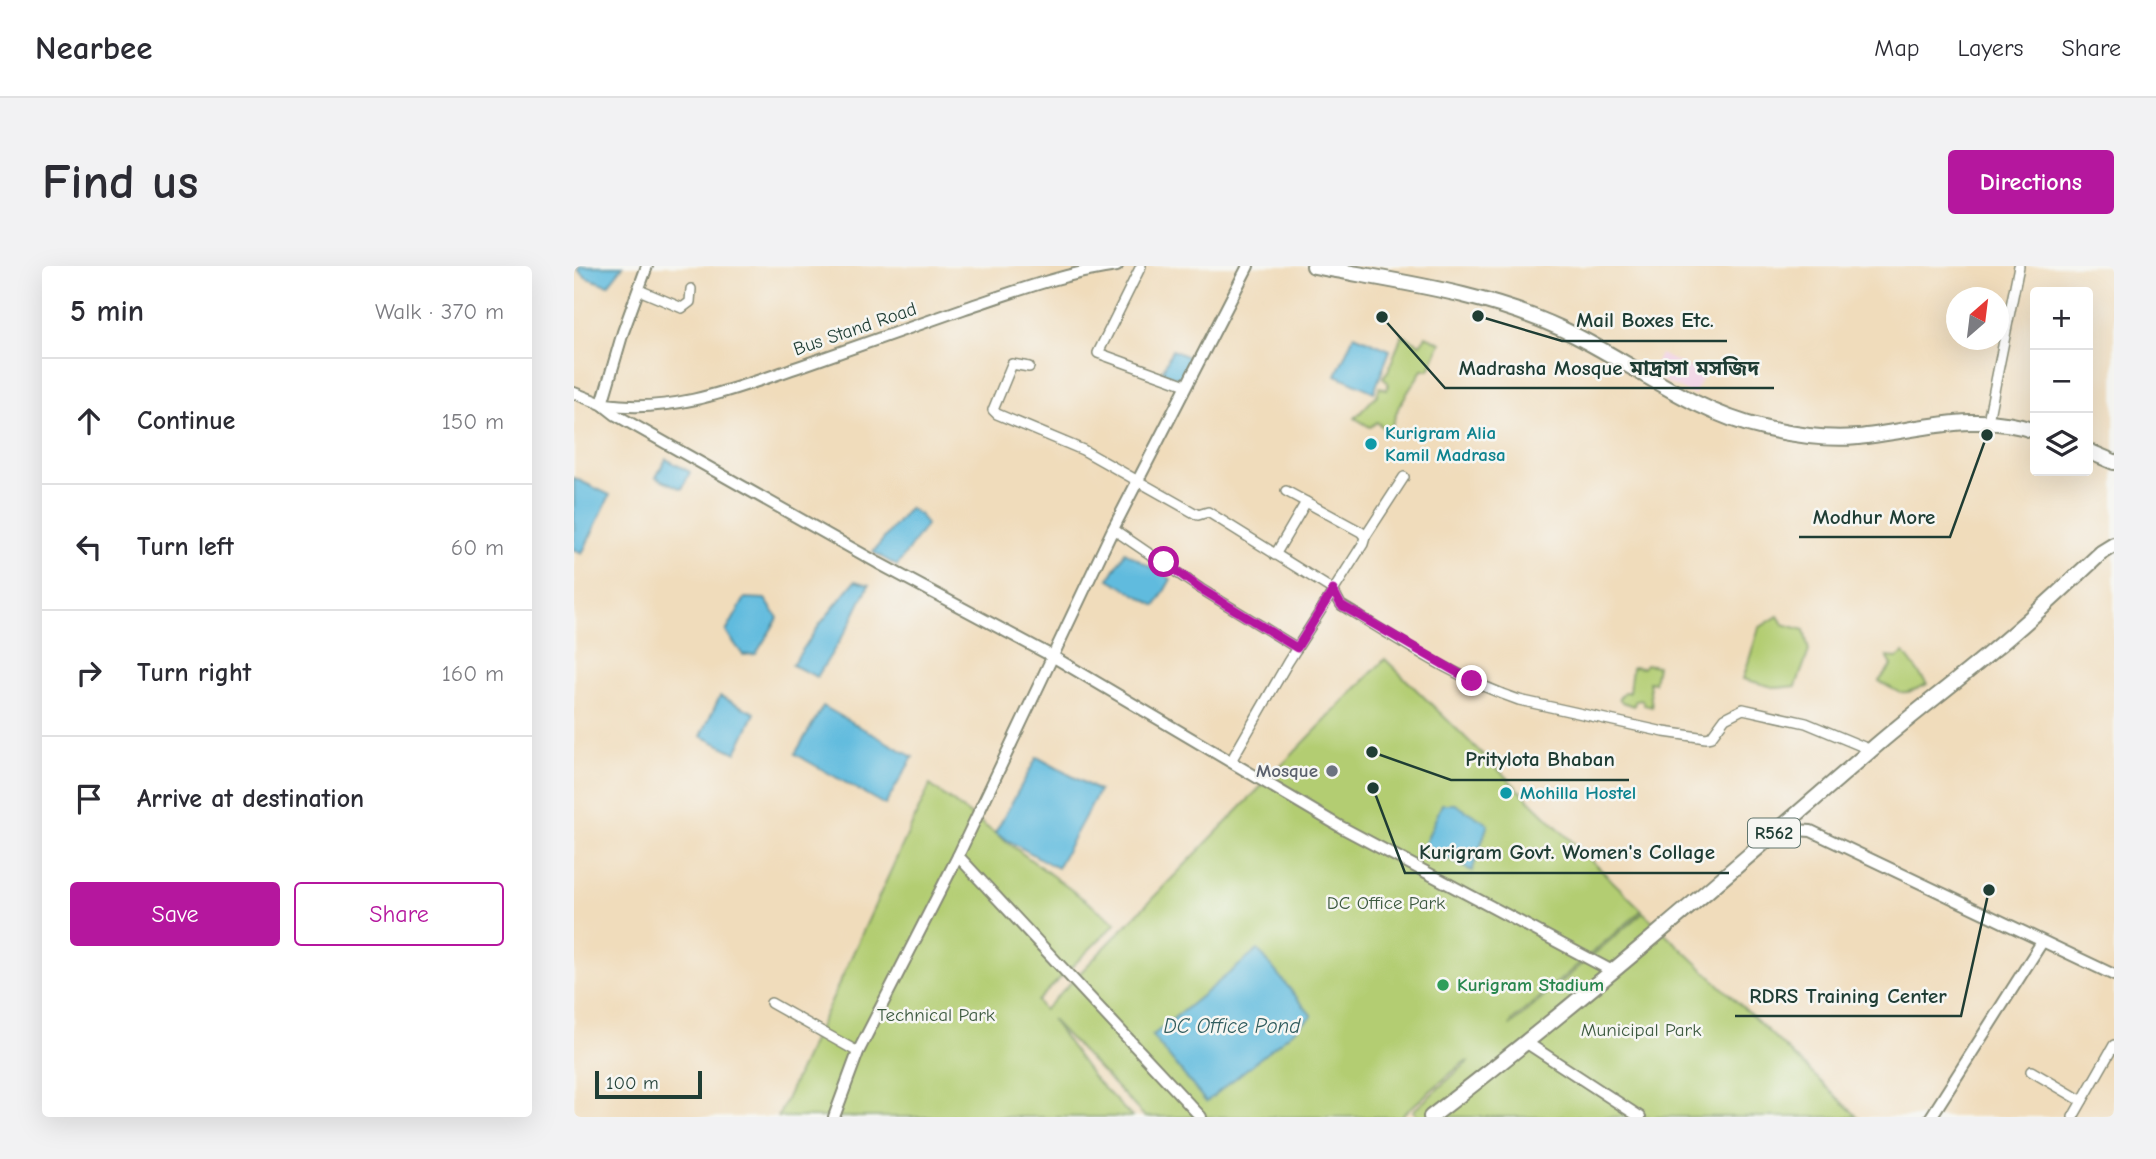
<!DOCTYPE html>
<html lang="en">
<head>
<meta charset="utf-8">
<style>
  :root { --surface:#fff; --page:#f2f2f3; --text:#2b2b33; --muted:#7c7c81; --line:#e1e1e2; --accent:#b5179e }
  body { margin:0; font-family:"Comic Neue","Noto Sans Bengali",sans-serif; background:var(--page); color:var(--text) }
  .controls { position:absolute; right:21px; top:21px; display:grid; overflow:hidden; border-radius:7px; box-shadow:0 7px 28px #0002 }
  .controls button { width:63px; height:63px; display:grid; place-items:center; padding:0; border:0; border-bottom:2px solid var(--line); background:var(--surface); color:var(--text); font:35px sans-serif }
  .compass { position:absolute; left:1372px; top:21px; width:63px; height:63px; border-radius:50%; background:var(--surface); box-shadow:0 7px 28px #0002; rotate:28deg }
  .scale { position:absolute; left:21px; bottom:18px; width:107px; box-sizing:border-box; padding-left:7px; border:4px solid #1f3d34; border-top:0; font-size:19px; line-height:24px; white-space:nowrap; color:#1f3d34; -webkit-text-stroke:5px #f6f6f2; paint-order:stroke }
  .stop { position:absolute; width:21px; height:21px; margin:-16px; border:5px solid #b5179e; border-radius:50%; background:#fff }
  .stop.end { background:#b5179e; border-color:#fff; box-shadow:0 2px 7px #0008 }
  .list { margin:0; padding:0; list-style:none }
  h2 { display:flex; justify-content:space-between; align-items:center; height:91px; margin:0; padding:0 28px; font-size:30px }
  h2 small { font-size:23px; font-weight:400; color:var(--muted) }
  .list li { display:grid; grid-template-columns:46px 1fr auto; gap:21px; align-items:center; box-sizing:border-box; height:126px; padding:0 28px; border-top:2px solid var(--line) }
  .list b { display:block; font-size:26px; white-space:nowrap }
  .list em { font-size:23px; font-style:normal; color:var(--muted) }
  .actions { display:flex; gap:14px; padding:21px 28px }
  .actions a { flex:1; padding:16px 0; border:2px solid var(--accent); border-radius:7px; text-align:center; font-size:24px; color:var(--accent) }
  .actions .main { background:var(--accent); color:#fff }
  .icon { flex:none; width:38px; height:38px; fill:none; stroke:currentColor; stroke-width:2; stroke-linecap:round; stroke-linejoin:round }
  .map { position:relative; flex:none; width:1540px; height:851px; overflow:hidden; border-radius:7px }
  header { display:flex; align-items:center; gap:42px; box-sizing:border-box; height:98px; padding:0 35px; background:var(--surface); border-bottom:2px solid var(--line) }
  header strong { font-size:33px }
  nav { display:flex; gap:38px; margin-inline-start:auto; font-size:24px }
  .intro { display:flex; align-items:center; justify-content:space-between; box-sizing:border-box; height:168px; padding:0 42px }
  h1 { margin:0; font-size:49px }
  .button { padding:18px 32px; border-radius:7px; background:var(--accent); color:#fff; font-size:24px; font-weight:700 }
  main { display:flex; gap:42px; padding:0 42px }
  aside { flex:1; background:var(--surface); border-radius:7px; box-shadow:0 7px 28px #0002 }
  .map>svg:first-child { display:block }
  .built { fill:#f1d0e4 }
  .green { fill:#b3cd72; stroke:#698553; stroke-width:2 }
  .water { fill:#61bbde; stroke:#407c89; stroke-width:2 }
  .lines { fill:none; stroke-linecap:round; stroke-linejoin:round }
  .minor-casing { stroke:#888c78; stroke-width:12 }
  .tertiary-casing { stroke:#888c78; stroke-width:14 }
  .primary-casing { stroke:#888c78; stroke-width:18 }
  .trunk-casing { stroke:#888c78; stroke-width:18 }
  .minor { stroke:#fff; stroke-width:9 }
  .tertiary { stroke:#fff; stroke-width:10 }
  .primary { stroke:#fff; stroke-width:14 }
  .trunk { stroke:#fff; stroke-width:14 }
  .route { stroke:#b5179e; stroke-width:9 }
  .culture-dot { fill:#0f9aa8; stroke:#f6f6f2; stroke-width:2.5 }
  .worship-dot { fill:#6b7280; stroke:#f6f6f2; stroke-width:2.5 }
  .leisure-dot { fill:#2e9e5b; stroke:#f6f6f2; stroke-width:2.5 }
  .labels { text-anchor:middle; dominant-baseline:central; stroke-width:5; stroke-linejoin:round; paint-order:stroke }
  .shield { fill:#f6f6f2; stroke:#60746d; stroke-width:2 }
  .shield-label { font-size:18px; font-weight:bold; fill:#1f3d34 }
  .street-label { font-size:19px; fill:#1f3d34; stroke:#f6f6f2 }
  .culture-label { font-size:19px; font-weight:bold; fill:#0d838f; stroke:#f6f6f2; text-anchor:start }
  .worship-label { font-size:19px; font-weight:bold; fill:#5b616d; stroke:#f6f6f2; text-anchor:end }
  .park-label { font-size:19px; fill:#3d5a40; stroke:#f6f6f2 }
  .leisure-label { font-size:19px; font-weight:bold; fill:#27864d; stroke:#f6f6f2; text-anchor:start }
  .water-label { font-size:21px; font-style:italic; fill:#305c5e; stroke:#f6f6f2 }
  .leader { fill:none; stroke:#1f3d34; stroke-width:2.5 }
  .callout-dot { fill:#1f3d34; stroke:#f6f6f2; stroke-width:2.5 }
  .callout-label { font-size:21px; text-anchor:middle; font-weight:bold; fill:#1f3d34; stroke:#f6f6f2; stroke-width:5; stroke-linejoin:round; paint-order:stroke }
</style>
</head>
<body>
<header>
<strong>Nearbee</strong>
<nav><a>Map</a><a>Layers</a><a>Share</a></nav>
</header>
<div class="intro"><h1>Find us</h1><a class="button">Directions</a></div>
<main>
<aside>
<h2>5 min<small>Walk · 370 m</small></h2>
<ul class="list">
<li><svg class="icon" aria-label="ahead" viewBox="0 0 24 24"><path d="M12 20V5M6 11l6-6 6 6"/></svg><div><b>Continue</b></div><em>150 m</em></li>
<li><svg class="icon" aria-label="left" viewBox="0 0 24 24"><path d="M17 20v-9H6M10 6l-5 5 5 5"/></svg><div><b>Turn left</b></div><em>60 m</em></li>
<li><svg class="icon" aria-label="right" viewBox="0 0 24 24"><path d="M7 20v-9h11M14 6l5 5-5 5"/></svg><div><b>Turn right</b></div><em>160 m</em></li>
<li><svg class="icon" aria-label="arrive" viewBox="0 0 24 24"><path d="M6 21V4h12l-3 4 3 4H6"/></svg><div><b>Arrive at destination</b></div></li>
</ul>
<div class="actions"><a class="main">Save</a><a>Share</a></div>
</aside>
<div class="map">
<svg width="1540" height="851" viewBox="0 0 1540 851">
  <rect width="100%" height="100%" fill="#f6f6f2"/>
  <filter id="ink" filterUnits="userSpaceOnUse"><feTurbulence type="fractalNoise" baseFrequency=".0143" numOctaves="2"/><feDisplacementMap in="SourceGraphic" scale="14" xChannelSelector="R" yChannelSelector="G"/><feConvolveMatrix kernelMatrix="1 2 1 2 8 2 1 2 1" color-interpolation-filters="sRGB"/></filter>
  <filter id="wash" filterUnits="userSpaceOnUse"><feTurbulence type="fractalNoise" baseFrequency=".00686" numOctaves="4" result="noise"/><feDisplacementMap in="SourceGraphic" scale="28" xChannelSelector="R" yChannelSelector="G"/><feGaussianBlur stdDeviation="1.57" result="paint"/><feColorMatrix in="noise" values="0 0 0 0 0 0 0 0 0 0 0 0 0 0 0 0 0 1.4 0 .05"/><feComposite in="paint" operator="in"/></filter>
  <g filter="url(#wash)">
    <rect width="100%" height="100%" fill="#f0dcbb"/>
    <!-- built -->
    <polygon class="built" points="1086,88 1130,108 1120,129 1076,109"/>
    <!-- green -->
    <g class="green">
      <polygon points="828,69 846,78 852,70 867,77 855,104 848,104 825,140 815,167 803,156 796,161 781,152 803,129 806,121 813,124 814,117 809,111 814,105"/>
      <polygon points="1204,350 1209,358 1230,364 1235,385 1222,420 1203,422 1169,413 1185,362"/>
      <path d="M 1330,387 L 1353,418 C 1329,430 1328,429 1305,415 L 1318,399 L 1313,391 L 1323,392 Z"/>
      <polygon points="811,393 1068,644 938,755 936,760 1069,646 1284,851 845,851 839,845 895,795 889,797 826,851 571,851 477,753 519,811 558,851 204,851 356,519 542,657 463,735 470,744"/>
      <polygon points="1072,398 1083,400 1080,417 1075,416 1078,441 1070,439 1068,434 1061,435 1060,440 1048,436 1045,432 1050,426 1055,426 1058,401 1069,402"/>
    </g>
    <!-- water -->
    <g class="water">
      <polygon points="6,0 49,0 34,19 13,12 4,4"/>
      <polygon points="780,69 816,84 800,126 762,109"/>
      <polygon points="598,84 619,93 609,115 588,106"/>
      <polygon points="92,193 116,206 108,223 82,211"/>
      <polygon points="0,212 36,229 8,288 0,284"/>
      <polygon points="335,242 346,249 352,259 323,300 299,286"/>
      <polygon points="551,286 597,313 582,340 535,313"/>
      <polygon points="281,315 295,319 276,358 243,411 218,399 246,358"/>
      <polygon points="171,332 191,333 204,352 182,388 169,389 152,366"/>
      <polygon points="146,430 181,447 162,487 127,470"/>
      <polygon points="249,440 339,491 311,539 221,488"/>
      <polygon points="463,491 525,525 483,602 421,567"/>
      <polygon points="868,538 881,538 914,558 898,605 857,584 851,577"/>
      <polygon points="684,684 738,750 632,836 578,770"/>
    </g>
  </g>
  <g filter="url(#ink)">
    <g class="lines">
      <defs>
        <g id="minor">
          <polyline points="567,0 524,87 612,119"/>
          <polyline points="65,24 108,42 116,36 117,23"/>
          <path d="M 455,101 L 438,98 L 419,144 L 423,148 L 509,184 L 624,249 L 634,246 L 759,324 L 767,339 C 824,373 882,413 945,434 L 1090,466 L 1132,472 L 1137,471 L 1151,452 L 1169,443 L 1232,457 L 1297,484"/>
          <polyline points="1414,155 1445,0"/>
          <polyline points="539,263 627,323 723,382"/>
          <polyline points="791,271 830,211"/>
          <polyline points="701,289 732,236"/>
          <polyline points="657,495 714,396 789,278 791,271 787,266 712,225"/>
          <polyline points="197,737 284,786"/>
          <polyline points="1457,805 1508,835"/>
          <polyline points="1499,851 1540,779"/>
        </g>
        <g id="tertiary">
          <polyline points="0,127 28,138 42,149 304,297 478,390 767,561 1040,706"/>
          <polyline points="28,138 49,66 73,0"/>
          <path d="M 31,138 C 101,148 162,122 227,100 C 281,81 335,62 389,43 C 439,26 490,7 543,0"/>
          <polyline points="1205,563 1237,565 1540,709"/>
          <polyline points="384,590 627,851"/>
          <polyline points="953,777 1066,851"/>
          <polyline points="260,851 284,786 384,590 539,263 674,0"/>
          <polyline points="1357,851 1468,676"/>
        </g>
        <path id="primary" d="M 857,851 C 1009,734 1153,609 1297,484 C 1336,450 1377,420 1417,386 C 1455,355 1491,321 1527,287 L 1540,279"/>
        <g id="trunk">
          <path d="M 740,0 C 823,16 909,26 986,62 C 1053,93 1115,145 1189,162 C 1220,169 1253,174 1284,171 C 1342,165 1404,144 1461,165"/>
          <polyline points="1514,185 1540,196"/>
        </g>
      </defs>
      <!-- minor casing -->
      <use href="#minor" class="minor-casing"/>
      <!-- tertiary casing -->
      <use href="#tertiary" class="tertiary-casing"/>
      <!-- primary casing -->
      <use href="#primary" class="primary-casing"/>
      <!-- trunk casing -->
      <use href="#trunk" class="trunk-casing"/>
      <!-- minor -->
      <use href="#minor" class="minor"/>
      <!-- tertiary -->
      <use href="#tertiary" class="tertiary"/>
      <!-- primary -->
      <use href="#primary" class="primary"/>
      <!-- trunk -->
      <use href="#trunk" class="trunk"/>
    </g>
  </g>
  <g class="lines" filter="url(#ink)">
    <!-- route -->
    <polyline class="route" points="590,296 627,323 723,382 759,324 767,339 898,415"/>
  </g>
  <!-- markers -->
  <g class="culture-dot">
    <circle cx="797" cy="178" r="7"/>
    <circle cx="932" cy="527" r="7"/>
  </g>
  <circle class="worship-dot" cx="758" cy="505" r="7"/>
  <circle class="leisure-dot" cx="869" cy="719" r="7"/>
  <g class="labels">
    <!-- shield labels -->
    <rect class="shield" x="1174" y="552.5" width="52" height="29" rx="5"/>
    <g class="shield-label">
      <text x="1200" y="567">R562</text>
    </g>
    <!-- street labels -->
    <g class="street-label">
      <text transform="translate(281 63) rotate(-19)">Bus Stand Road</text>
    </g>
    <!-- culture labels -->
    <g class="culture-label">
      <text x="811" y="167">Kurigram Alia<tspan x="811" dy="22">Kamil Madrasa</tspan></text>
      <text x="946" y="527">Mohilla Hostel</text>
    </g>
    <!-- worship labels -->
    <g class="worship-label">
      <text x="744" y="505">Mosque</text>
    </g>
    <!-- park labels -->
    <g class="park-label">
      <text x="812" y="637">DC Office Park</text>
      <text x="362" y="749">Technical Park</text>
      <text x="1067" y="764">Municipal Park</text>
    </g>
    <!-- leisure labels -->
    <g class="leisure-label">
      <text x="883" y="719">Kurigram Stadium</text>
    </g>
    <!-- water labels -->
    <g class="water-label">
      <text x="658" y="760">DC Office Pond</text>
    </g>
  </g>
  <!-- callouts -->
  <path class="leader" d="M904 50L988 75H1153M808 51L871 122H1200M1413 169L1376 271H1225M798 486L877 514H1055M799 522L831 607H1155M1415 624L1387 750H1161"/>
  <g class="callout-dot">
    <circle cx="904" cy="50" r="7"/>
    <circle cx="808" cy="51" r="7"/>
    <circle cx="1413" cy="169" r="7"/>
    <circle cx="798" cy="486" r="7"/>
    <circle cx="799" cy="522" r="7"/>
    <circle cx="1415" cy="624" r="7"/>
  </g>
  <g class="callout-label">
    <text x="1071" y="61">Mail Boxes Etc.</text>
    <text x="1035" y="109">Madrasha Mosque মাদ্রাসা মসজিদ</text>
    <text x="1300" y="258">Modhur More</text>
    <text x="966" y="500">Pritylota Bhaban</text>
    <text x="993" y="593">Kurigram Govt. Women's Collage</text>
    <text x="1274" y="737">RDRS Training Center</text>
  </g>
</svg>
<div class="controls">
<button>+</button>
<button>−</button>
<button><svg class="icon" aria-label="layers" viewBox="0 0 24 24"><path d="M12 4l9 5-9 5-9-5zM3 14l9 5 9-5"/></svg></button>
</div>
<svg class="compass" viewBox="-18 -18 36 36"><path d="M0-13l5 13h-10z" fill="#e53935"/><path d="M0 13l5-13h-10z" fill="#7c7c81"/></svg>
<div class="scale">100 m</div>
<div class="stop" style="left:590px;top:296px"></div>
<div class="stop end" style="left:898px;top:415px"></div>
</div>
</main>
</body>
</html>
